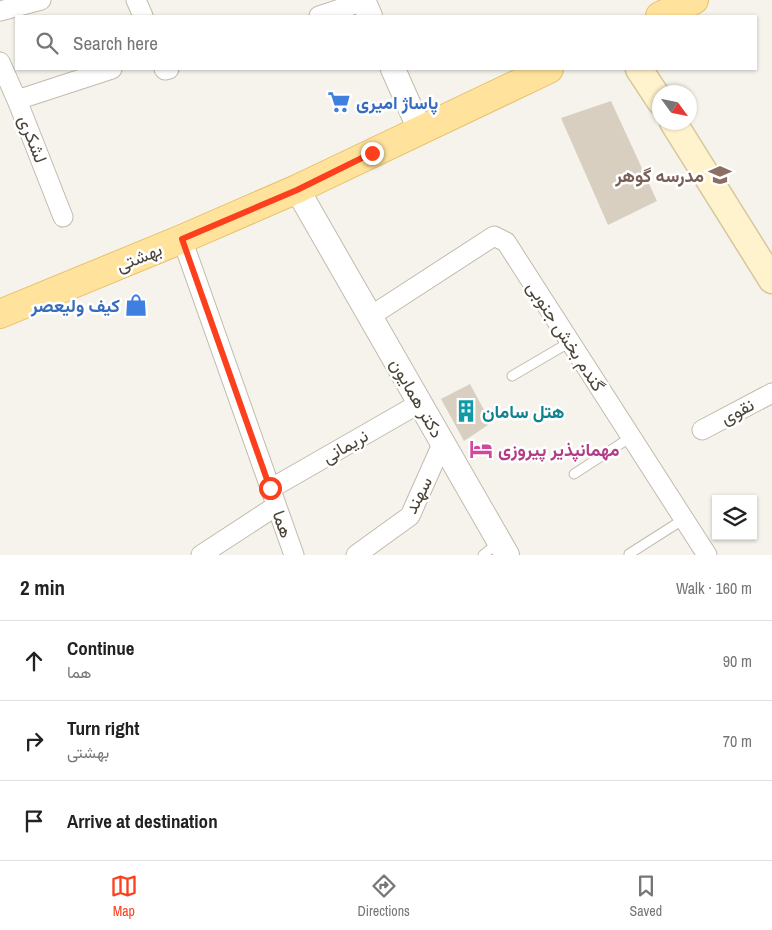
<!DOCTYPE html>
<html lang="en">
<head>
<meta charset="utf-8">
<style>
  :root { --surface:#fff; --page:#f6f6f6; --text:#222; --muted:#767676; --line:#e0e0e0; --accent:#fc3f1d }
  body { margin:0; font-family:"Archivo Narrow",Vazirmatn,sans-serif; background:var(--page); color:var(--text) }
  .controls { position:absolute; right:15px; bottom:15px; display:grid; overflow:hidden; border-radius:0px; box-shadow:0 1px 4px #0004 }
  .controls button { width:45px; height:45px; display:grid; place-items:center; padding:0; border:0; border-bottom:1px solid var(--line); background:var(--surface); color:var(--text); font:25px sans-serif }
  .compass { position:absolute; left:652px; top:85px; width:45px; height:45px; border-radius:50%; background:var(--surface); box-shadow:0 1px 4px #0004; rotate:123deg }
  .stop { position:absolute; width:15px; height:15px; margin:-11px; border:4px solid #fc3f1d; border-radius:50%; background:#fff }
  .stop.end { background:#fc3f1d; border-color:#fff; box-shadow:0 1px 5px #0008 }
  .list { margin:0; padding:0; list-style:none }
  h2 { display:flex; justify-content:space-between; align-items:center; height:65px; margin:0; padding:0 20px; font-size:21px }
  h2 small { font-size:16px; font-weight:400; color:var(--muted) }
  .list li { display:grid; grid-template-columns:32px 1fr auto; gap:15px; align-items:center; box-sizing:border-box; height:80px; padding:0 20px; border-top:1px solid var(--line) }
  .list b { display:block; font-size:19px; white-space:nowrap }
  .list p { margin:0; font-size:16px; white-space:nowrap; color:var(--muted) }
  .list em { font-size:16px; font-style:normal; color:var(--muted) }
  .icon { flex:none; width:28px; height:28px; fill:none; stroke:currentColor; stroke-width:2; stroke-linecap:round; stroke-linejoin:round }
  .map { position:relative; flex:none; width:772px; height:555px; overflow:hidden }
  .search { position:absolute; background:var(--surface); box-shadow:0 1px 4px #0004; left:15px; right:15px; top:15px; height:55px; display:flex; align-items:center; gap:12px; box-sizing:border-box; padding:0 18px; border-radius:0px; color:var(--muted); font-size:19px }
  .sheet { height:305px; background:var(--surface) }
  nav { display:flex; justify-content:space-around; align-items:center; box-sizing:border-box; height:70px; border-top:1px solid var(--line); background:var(--surface); font-size:14px; color:var(--muted) }
  nav a { display:grid; justify-items:center; gap:2px }
  nav .on { color:var(--accent) }
  .map>svg:first-child { display:block }
  .building { fill:#d8cfc1 }
  .lines { fill:none; stroke-linecap:round; stroke-linejoin:round }
  .service-casing { stroke:#c2bbae; stroke-width:11 }
  .minor-casing { stroke:#c2bbae; stroke-width:21 }
  .tertiary-casing { stroke:#c2bbae; stroke-width:26 }
  .secondary-casing { stroke:#d6c79b; stroke-width:29 }
  .primary-casing { stroke:#e6c16a; stroke-width:30 }
  .service { stroke:#fff; stroke-width:9 }
  .minor { stroke:#fff; stroke-width:19 }
  .tertiary { stroke:#fff; stroke-width:24 }
  .secondary { stroke:#fff3cd; stroke-width:26 }
  .primary { stroke:#ffe39c; stroke-width:28 }
  .route { stroke:#fc3f1d; stroke-width:6 }
  .labels { text-anchor:middle; dominant-baseline:central; stroke-width:5; stroke-linejoin:round; paint-order:stroke }
  .shop-label { font-size:18px; font-weight:bold; fill:#366cbe; stroke:#fff; text-anchor:start }
  .street-label { font-size:18px; fill:#4b4439; stroke:#fff }
  .education-label { font-size:18px; font-weight:bold; fill:#785e54; stroke:#fff; text-anchor:end }
  .culture-label { font-size:18px; font-weight:bold; fill:#0d838f; stroke:#fff; text-anchor:start }
  .hotel-label { font-size:18px; font-weight:bold; fill:#b23c85; stroke:#fff; text-anchor:start }
</style>
</head>
<body>
<div class="map">
<svg width="772" height="555" viewBox="0 0 772 555">
  <rect width="100%" height="100%" fill="#f6f3ec"/>
  <!-- building -->
  <g class="building">
    <polygon points="611,101 657,201 608,225 561,118"/>
    <polygon points="470,384 491,423 464,441 441,399"/>
  </g>
  <g class="lines">
    <defs>
      <g id="service">
        <polyline points="512,376 570,342"/>
        <polyline points="574,474 631,437"/>
        <polyline points="629,554 684,519"/>
        <polyline points="483,555 499,542"/>
      </g>
      <g id="minor">
        <polyline points="136,0 143,16"/>
        <polyline points="0,11 41,0"/>
        <polyline points="319,16 364,1"/>
        <polyline points="0,62 17,100 63,217"/>
        <polyline points="164,69 165,70 169,69"/>
        <polyline points="17,100 112,69"/>
        <polyline points="182,239 294,555"/>
        <polyline points="380,310 494,236 506,242 707,555"/>
        <polyline points="702,430 772,393"/>
        <polyline points="270,489 420,403"/>
        <polyline points="201,555 276,506"/>
        <polyline points="356,555 410,516 443,442"/>
      </g>
      <g id="tertiary">
        <polyline points="363,0 370,16"/>
        <polyline points="393,69 420,130"/>
        <polyline points="297,189 507,555"/>
      </g>
      <g id="secondary">
        <polyline points="639,69 660,101"/>
        <polyline points="673,122 772,280"/>
      </g>
      <g id="primary">
        <polyline points="660,16 694,0"/>
        <polyline points="0,314 182,239 297,189 549,69"/>
      </g>
    </defs>
    <!-- service casing -->
    <use href="#service" class="service-casing"/>
    <!-- minor casing -->
    <use href="#minor" class="minor-casing"/>
    <!-- tertiary casing -->
    <use href="#tertiary" class="tertiary-casing"/>
    <!-- secondary casing -->
    <use href="#secondary" class="secondary-casing"/>
    <!-- primary casing -->
    <use href="#primary" class="primary-casing"/>
    <!-- service -->
    <use href="#service" class="service"/>
    <!-- minor -->
    <use href="#minor" class="minor"/>
    <!-- tertiary -->
    <use href="#tertiary" class="tertiary"/>
    <!-- secondary -->
    <use href="#secondary" class="secondary"/>
    <!-- primary -->
    <use href="#primary" class="primary"/>
  </g>
  <g class="lines">
    <!-- route -->
    <polyline class="route" points="270,488 182,239 297,190 372,153"/>
  </g>
  <!-- icons -->
  <defs>
    <symbol id="supermarket-bare" viewBox="-9 -9 18 18"><path d="M-6-5.5h2.5l.6 2H6L4.5 2H-2.5L-4.4-4H-6ZM-1.5 3.2a1.3 1.3 0 1 0 .1 0ZM3 3.2a1.3 1.3 0 1 0 .1 0Z" fill="#3f7fe0" stroke="#fff" stroke-width="2.5" paint-order="stroke"/></symbol>
    <symbol id="school-bare" viewBox="-9 -9 18 18"><path d="M0-5L7-2L0 1L-7-2ZM-4 1L0 2.5L4 1V4Q0 6-4 4Z" fill="#8d6e63" stroke="#fff" stroke-width="2.5" paint-order="stroke"/></symbol>
    <symbol id="shop-bare" viewBox="-9 -9 18 18"><path d="M-5-2.5h2.3a2.7 3.5 0 0 1 5.4 0H5L5.5 6h-11ZM-1.5-2.5h3a1.5 2.3 0 0 0-3 0Z" fill="#3f7fe0" stroke="#fff" stroke-width="2.5" paint-order="stroke"/></symbol>
    <symbol id="building-bare" viewBox="-9 -9 18 18"><path d="M-4-6H4V6H1V3H-1V6H-4ZM-2.5-4.3h1.7v1.8h-1.7ZM.8-4.3h1.7v1.8H.8ZM-2.5-1h1.7V.8h-1.7ZM.8-1h1.7V.8H.8Z" fill="#0f9aa8" stroke="#fff" stroke-width="2.5" paint-order="stroke"/></symbol>
    <symbol id="hotel-bare" viewBox="-9 -9 18 18"><path d="M-6-4.5h1.5V1H6V5H4.5V3h-9V5H-6ZM-4 0a1.8 1.8 0 1 1 3.6 0ZM.5 0V-2.5h3Q6-2.5 6 0Z" fill="#d1479c" stroke="#fff" stroke-width="2.5" paint-order="stroke"/></symbol>
  </defs>
  <g fill-rule="evenodd">
    <use href="#supermarket-bare" x="323" y="86" width="32" height="32"/>
    <use href="#school-bare" x="704" y="159" width="32" height="32"/>
    <use href="#shop-bare" x="120" y="289" width="32" height="32"/>
    <use href="#building-bare" x="450" y="395" width="32" height="32"/>
    <use href="#hotel-bare" x="465" y="433" width="32" height="32"/>
  </g>
  <g class="labels">
    <!-- shop labels -->
    <g class="shop-label">
      <text x="356" y="102">پاساژ امیری</text>
      <text x="120" y="305" text-anchor="end">کیف ولیعصر</text>
    </g>
    <!-- street labels -->
    <g class="street-label">
      <text transform="translate(33 139) rotate(69)">لشکری</text>
      <text transform="translate(139 257) rotate(-22)">بهشتی</text>
      <text transform="translate(566 336) rotate(57)">گندم بخش جنوبی</text>
      <text transform="translate(417 398) rotate(60)">دکتر همایون</text>
      <text transform="translate(737 411) rotate(-28)">نقوی</text>
      <text transform="translate(345 446) rotate(-30)">نریمانی</text>
      <text transform="translate(418 495) rotate(-63)">سهند</text>
      <text transform="translate(283 524) rotate(70)">هما</text>
    </g>
    <!-- education labels -->
    <g class="education-label">
      <text x="704" y="175">مدرسه گوهر</text>
    </g>
    <!-- culture labels -->
    <g class="culture-label">
      <text x="482" y="411">هتل سامان</text>
    </g>
    <!-- hotel labels -->
    <g class="hotel-label">
      <text x="498" y="449">مهمانپذیر پیروزی</text>
    </g>
  </g>
</svg>
<div class="controls">
<button><svg class="icon" aria-label="layers" viewBox="0 0 24 24"><path d="M12 4l9 5-9 5-9-5zM3 14l9 5 9-5"/></svg></button>
</div>
<svg class="compass" viewBox="-18 -18 36 36"><path d="M0-13l5 13h-10z" fill="#e53935"/><path d="M0 13l5-13h-10z" fill="#767676"/></svg>
<div class="stop" style="left:270px;top:488px"></div>
<div class="stop end" style="left:372px;top:153px"></div>
<div class="search"><svg class="icon" aria-label="search" viewBox="0 0 24 24"><circle cx="10" cy="10" r="6"/><path d="M15 15l6 6"/></svg>Search here</div>
</div>
<section class="sheet">
<h2>2 min<small>Walk · 160 m</small></h2>
<ul class="list">
<li><svg class="icon" aria-label="ahead" viewBox="0 0 24 24"><path d="M12 20V5M6 11l6-6 6 6"/></svg><div><b>Continue</b><p>هما</p></div><em>90 m</em></li>
<li><svg class="icon" aria-label="right" viewBox="0 0 24 24"><path d="M7 20v-9h11M14 6l5 5-5 5"/></svg><div><b>Turn right</b><p>بهشتی</p></div><em>70 m</em></li>
<li><svg class="icon" aria-label="arrive" viewBox="0 0 24 24"><path d="M6 21V4h12l-3 4 3 4H6"/></svg><div><b>Arrive at destination</b></div></li>
</ul>
</section>
<nav>
<a class="on"><svg class="icon" aria-label="map" viewBox="0 0 24 24"><path d="M3 6l6-2 6 2 6-2v14l-6 2-6-2-6 2zM9 4v14M15 6v14"/></svg>Map</a>
<a><svg class="icon" aria-label="directions" viewBox="0 0 24 24"><path d="M12 3l9 9-9 9-9-9zM9 14v-3h6M13 9l2 2-2 2"/></svg>Directions</a>
<a><svg class="icon" aria-label="saved" viewBox="0 0 24 24"><path d="M7 4h10v16l-5-4-5 4z"/></svg>Saved</a>
</nav>
</body>
</html>
